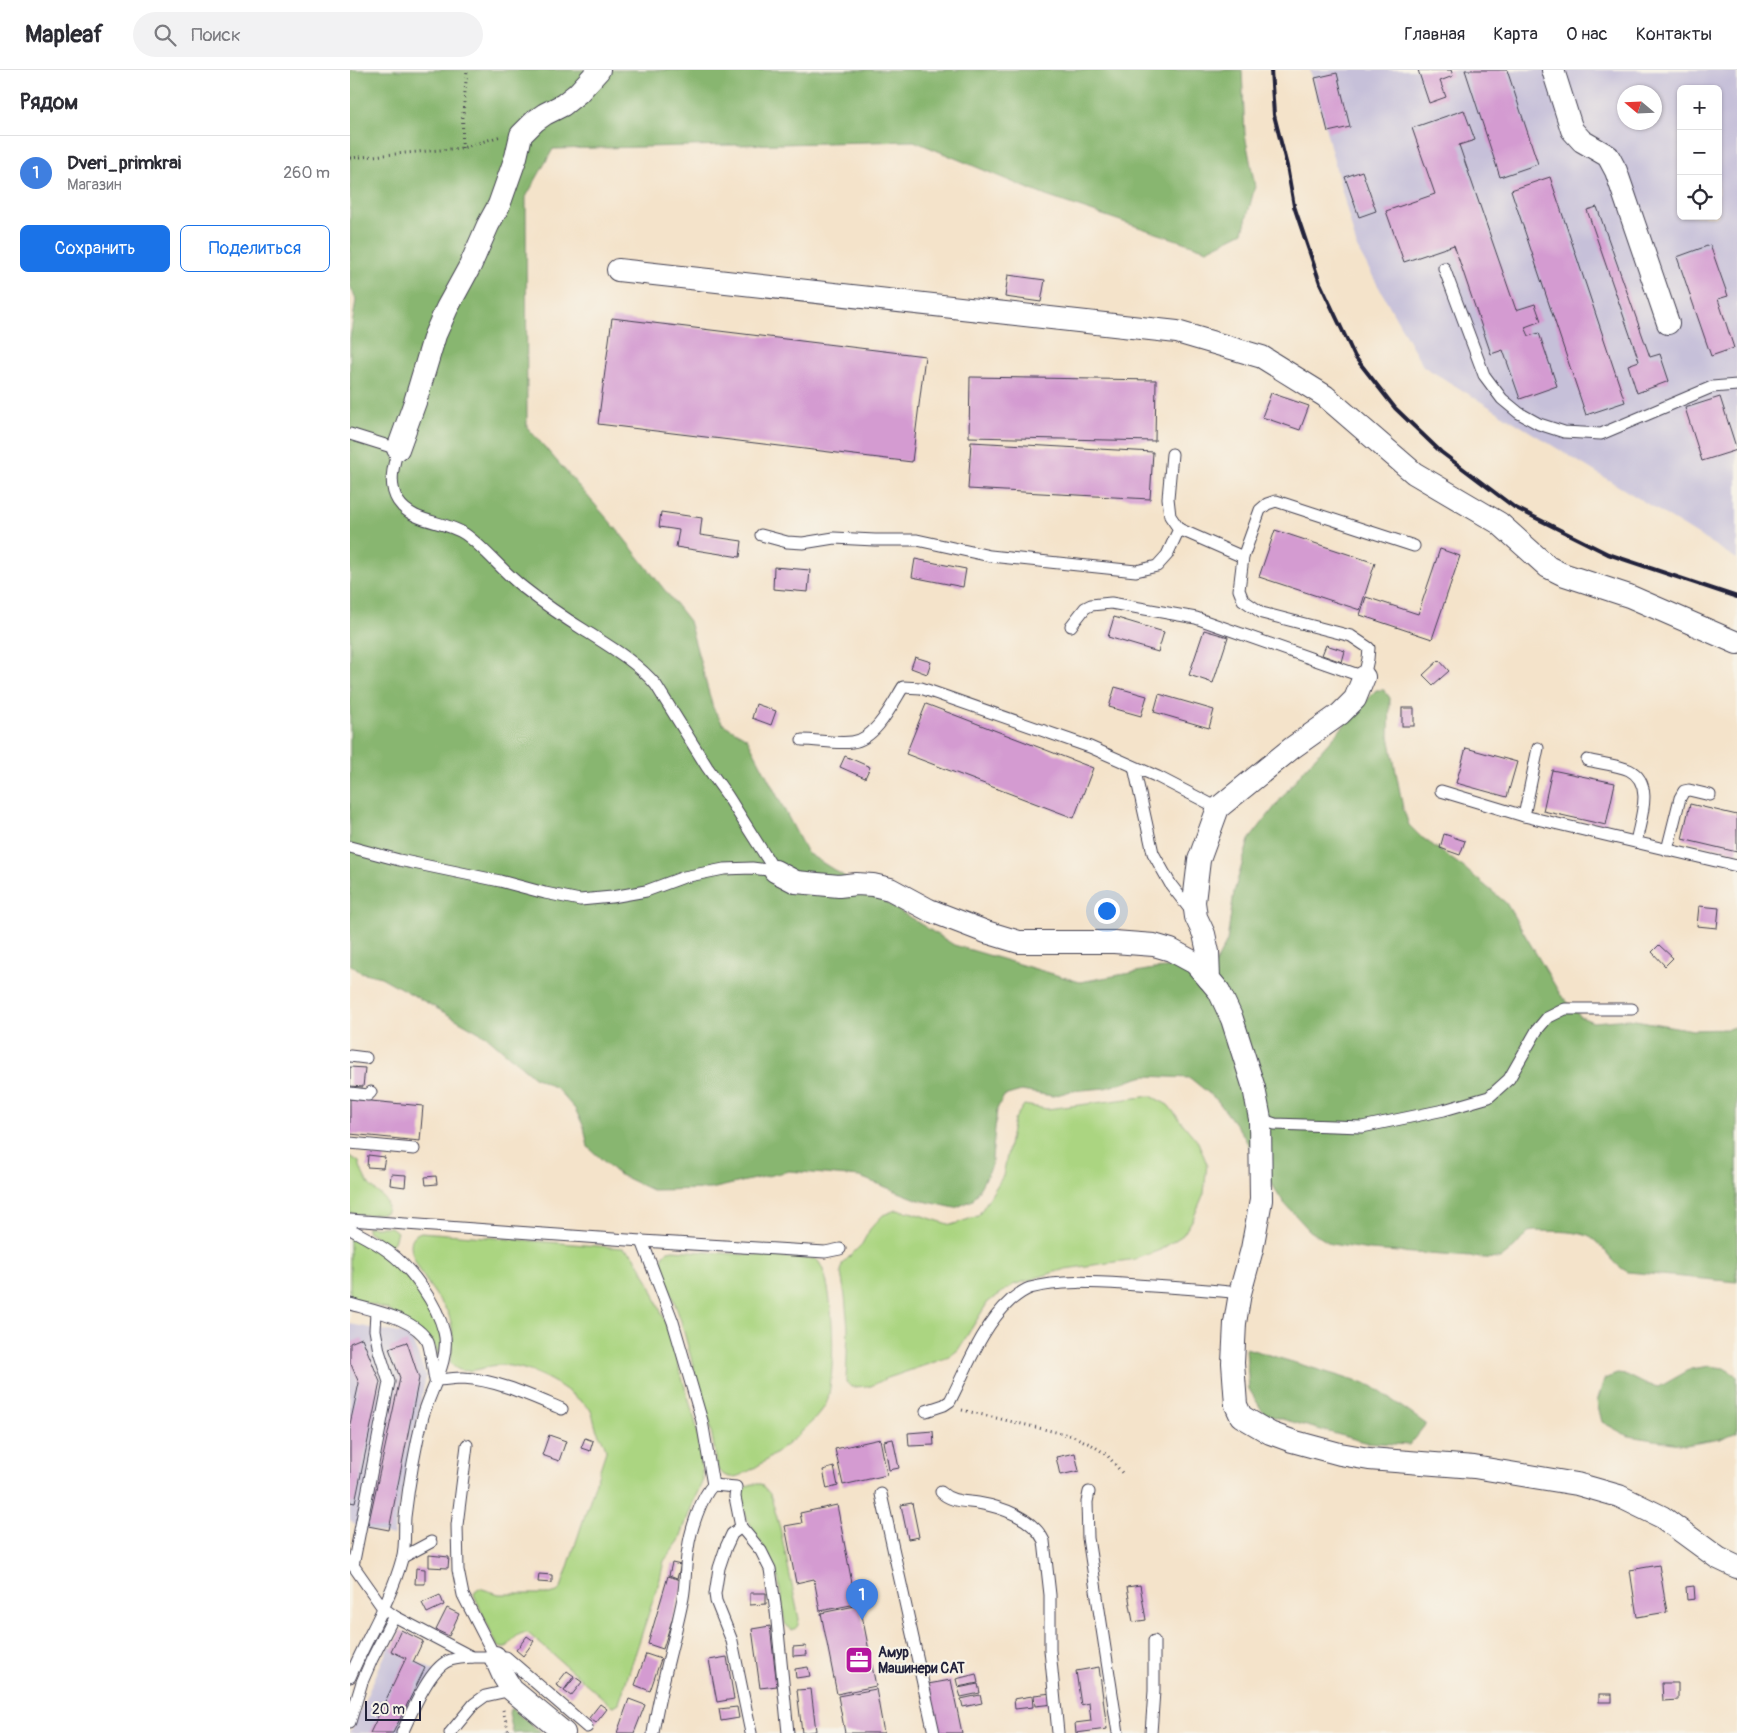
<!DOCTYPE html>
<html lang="ru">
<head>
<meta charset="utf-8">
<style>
  :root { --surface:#fff; --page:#f2f2f3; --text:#2b2b33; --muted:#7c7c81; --line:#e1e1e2; --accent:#1a73e8 }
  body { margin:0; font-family:Pangolin,sans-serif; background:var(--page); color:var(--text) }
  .controls { position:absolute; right:15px; top:15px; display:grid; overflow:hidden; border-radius:8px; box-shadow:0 1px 4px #0004 }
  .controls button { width:45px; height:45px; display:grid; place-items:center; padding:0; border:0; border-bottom:1px solid var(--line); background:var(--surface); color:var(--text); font:25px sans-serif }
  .compass { position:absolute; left:1267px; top:15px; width:45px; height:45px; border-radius:50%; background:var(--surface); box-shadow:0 1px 4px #0004; rotate:289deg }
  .scale { position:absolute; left:15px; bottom:12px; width:56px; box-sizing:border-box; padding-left:5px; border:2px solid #22223b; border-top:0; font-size:14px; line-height:18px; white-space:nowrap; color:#22223b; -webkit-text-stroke:4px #f7f3e8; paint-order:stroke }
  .you { position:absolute; left:756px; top:840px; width:18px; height:18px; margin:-12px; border:4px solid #fff; border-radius:50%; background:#1a73e8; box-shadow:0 0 0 8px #1a73e833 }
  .badge { display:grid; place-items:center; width:32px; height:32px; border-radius:50%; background:var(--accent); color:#fff; font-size:16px; font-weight:700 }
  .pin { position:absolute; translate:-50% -41px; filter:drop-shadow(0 1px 2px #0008) }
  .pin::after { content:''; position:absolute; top:26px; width:18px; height:15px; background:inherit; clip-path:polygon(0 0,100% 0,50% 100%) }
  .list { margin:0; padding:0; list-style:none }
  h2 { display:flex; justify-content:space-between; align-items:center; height:65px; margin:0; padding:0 20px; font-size:21px }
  h2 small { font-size:16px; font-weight:400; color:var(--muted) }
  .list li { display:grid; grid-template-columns:32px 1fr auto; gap:15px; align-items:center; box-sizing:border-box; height:75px; padding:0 20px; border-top:1px solid var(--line) }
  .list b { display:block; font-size:19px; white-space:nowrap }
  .list p { margin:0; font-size:16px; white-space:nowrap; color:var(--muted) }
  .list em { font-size:16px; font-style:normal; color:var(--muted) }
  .actions { display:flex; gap:10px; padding:15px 20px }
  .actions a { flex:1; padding:11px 0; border:1px solid var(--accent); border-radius:8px; text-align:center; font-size:18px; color:var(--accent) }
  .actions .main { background:var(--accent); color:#fff }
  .icon { flex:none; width:28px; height:28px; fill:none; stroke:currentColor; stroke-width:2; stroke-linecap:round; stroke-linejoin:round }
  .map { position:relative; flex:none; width:1387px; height:1663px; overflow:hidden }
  header { display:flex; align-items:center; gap:30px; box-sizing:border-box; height:70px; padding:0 25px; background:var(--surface); border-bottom:1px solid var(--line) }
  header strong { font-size:24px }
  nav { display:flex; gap:28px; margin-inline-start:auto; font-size:18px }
  .search { width:350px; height:45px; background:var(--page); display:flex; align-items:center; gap:12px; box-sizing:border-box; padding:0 18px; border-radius:28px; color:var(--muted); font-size:19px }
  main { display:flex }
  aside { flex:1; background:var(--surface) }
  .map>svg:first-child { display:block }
  .industrial { fill:#c6c0d9; fill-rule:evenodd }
  .green { fill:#abd581; stroke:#667c5e }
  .forest { fill:#88b66f; stroke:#556c55 }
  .building { fill:#d49bd1 }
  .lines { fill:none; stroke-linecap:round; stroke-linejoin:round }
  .lane-casing { stroke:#423f50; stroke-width:13 }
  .street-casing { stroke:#423f50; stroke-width:24 }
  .path { stroke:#423f50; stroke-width:3; stroke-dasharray:1 4; stroke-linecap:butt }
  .lane { stroke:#fff; stroke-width:11 }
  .street { stroke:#fff; stroke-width:22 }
  .rail { stroke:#22223b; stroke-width:4 }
  .labels { text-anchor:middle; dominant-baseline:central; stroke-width:4.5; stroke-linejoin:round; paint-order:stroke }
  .poi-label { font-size:14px; font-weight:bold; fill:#22223b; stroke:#f7f3e8; text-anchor:start }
</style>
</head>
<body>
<header>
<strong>Mapleaf</strong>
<div class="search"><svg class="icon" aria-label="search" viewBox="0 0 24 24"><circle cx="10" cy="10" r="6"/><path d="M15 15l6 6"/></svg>Поиск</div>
<nav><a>Главная</a><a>Карта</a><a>О нас</a><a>Контакты</a></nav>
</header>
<main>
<aside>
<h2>Рядом<small></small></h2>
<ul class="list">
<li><span class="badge" style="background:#3f7fe0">1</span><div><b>Dveri_primkrai</b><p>Магазин</p></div><em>260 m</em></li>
</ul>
<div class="actions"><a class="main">Сохранить</a><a>Поделиться</a></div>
</aside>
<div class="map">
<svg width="1387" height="1663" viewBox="0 0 1387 1663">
  <rect width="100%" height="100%" fill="#f7f3e8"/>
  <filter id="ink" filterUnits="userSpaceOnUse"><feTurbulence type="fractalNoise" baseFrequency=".02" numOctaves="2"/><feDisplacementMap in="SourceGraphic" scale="10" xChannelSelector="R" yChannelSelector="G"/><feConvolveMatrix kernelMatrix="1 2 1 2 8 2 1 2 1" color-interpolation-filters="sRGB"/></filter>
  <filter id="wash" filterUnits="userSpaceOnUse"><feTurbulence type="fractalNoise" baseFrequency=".0096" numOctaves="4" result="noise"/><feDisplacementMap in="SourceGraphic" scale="20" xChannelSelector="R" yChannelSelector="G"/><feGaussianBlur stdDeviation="1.12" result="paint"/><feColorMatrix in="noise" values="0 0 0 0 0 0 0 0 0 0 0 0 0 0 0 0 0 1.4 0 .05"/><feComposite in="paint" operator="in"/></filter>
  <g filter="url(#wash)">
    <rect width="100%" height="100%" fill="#f4e3ca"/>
    <!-- industrial -->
    <g class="industrial">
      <path d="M 960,0 L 1387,0 L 1387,489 L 1073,296 L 1007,178 ZM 1331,19 L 1368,19 L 1368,146 L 1331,146 ZM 1274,22 L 1304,22 L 1304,52 L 1274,52 Z"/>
      <polygon points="0,1254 60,1265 76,1306 43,1466 9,1457 0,1450"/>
      <polygon points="39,1576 85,1601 55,1663 0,1663"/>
    </g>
    <!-- green -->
    <g class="green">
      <polygon points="801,1026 818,1035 829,1049 848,1072 857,1094 854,1123 843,1149 833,1165 810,1180 786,1189 715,1199 663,1215 638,1232 608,1280 599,1287 535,1309 521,1316 501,1317 496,1312 498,1258 495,1226 491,1203 492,1194 512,1174 520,1159 533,1145 546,1140 560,1142 601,1155 628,1146 653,1106 664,1050 674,1035 697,1039"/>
      <path d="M 0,1086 L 9,1092 C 11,1100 14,1108 19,1114 C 27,1125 42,1128 35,1143 L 16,1145 L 0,1143 Z"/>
      <polygon points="17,1157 41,1157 47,1162 44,1172 40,1176 17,1161"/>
      <path d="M 71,1162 L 273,1178 L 280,1182 L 285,1187 L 297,1208 L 316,1254 L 346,1354 L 353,1410 L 344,1430 L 329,1471 L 314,1491 L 310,1509 L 269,1633 L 264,1636 L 261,1635 L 179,1564 C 168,1560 163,1571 156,1578 L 151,1578 L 147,1575 L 124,1525 L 125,1521 L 129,1518 L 149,1524 L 200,1524 L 207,1522 L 211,1518 L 256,1381 C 255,1371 249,1367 246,1358 C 244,1352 243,1344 240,1339 C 237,1336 232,1332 228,1329 C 206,1311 179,1296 149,1295 C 134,1295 111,1310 100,1292 C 103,1275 105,1260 98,1243 C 91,1229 40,1172 71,1162 Z"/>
      <path d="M 0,1165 C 11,1171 24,1176 35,1184 C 51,1195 93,1251 93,1271 C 92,1275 90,1281 89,1286 L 82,1272 L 37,1239 L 0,1228 Z"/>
      <path d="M 323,1180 L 466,1189 C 486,1205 486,1312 476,1334 C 467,1353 405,1404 384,1407 C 377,1408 372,1404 368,1400 L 359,1349 L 350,1321 L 331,1251 L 311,1194 L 314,1184 L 318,1181 Z"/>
      <path d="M 403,1414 L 411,1414 L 420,1424 L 430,1458 L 449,1549 C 448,1555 448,1558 442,1560 L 435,1554 C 432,1538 430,1510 425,1497 C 419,1482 370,1421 403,1414 Z"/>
    </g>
    <!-- forest -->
    <g class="forest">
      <path d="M 0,0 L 892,0 L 895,65 L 905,116 L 893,162 L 857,180 L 696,126 L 564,71 L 203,79 L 176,127 L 177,357 L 269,462 L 339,551 L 363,638 L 373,654 L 397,668 L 457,783 L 604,875 L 730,912 L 803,899 L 865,894 L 877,871 L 884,822 L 899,770 L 951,703 L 1026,620 L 1034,620 L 1040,628 L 1039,666 L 1053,738 L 1059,755 L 1070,766 L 1113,797 L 1156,833 L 1210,924 L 1231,947 L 1243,952 L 1279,949 L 1343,960 L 1378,959 L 1387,956 L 1387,1212 L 1278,1202 C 1263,1195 1257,1180 1244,1170 C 1232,1159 1200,1162 1184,1161 L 1178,1162 L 1165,1177 L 1150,1189 L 1020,1180 L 981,1174 L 960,1161 L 934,1133 L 909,1094 L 892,1063 L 867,1030 L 840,1008 L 795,1006 L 755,1018 L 721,1021 L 703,1026 L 671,1021 L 654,1026 L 647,1039 L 641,1098 L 623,1130 L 605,1138 L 569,1130 L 510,1107 L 439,1101 L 361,1119 L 302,1120 L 268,1104 L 238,1077 L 234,1057 L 225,1039 L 206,1018 L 184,1007 L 136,966 L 31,907 L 10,902 L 0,894 L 0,268 L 6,230 L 0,215 Z"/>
      <polygon points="896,1278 1022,1316 1076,1354 1059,1375 1015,1372 921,1346 913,1342 899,1319"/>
      <polygon points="1360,1296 1374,1298 1387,1306 1387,1362 1370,1369 1336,1375 1278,1366 1252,1352 1247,1332 1254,1309 1267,1304 1277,1305 1295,1314 1309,1317 1341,1299"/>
      <polygon points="160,1639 162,1639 191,1663 163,1663 159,1643"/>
    </g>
    <g id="blocks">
      <!-- building -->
      <g class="building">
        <polygon points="1068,0 1101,0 1103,6 1090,11 1096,27 1079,33"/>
        <polygon points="1115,0 1157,0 1188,94 1150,107"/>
        <polygon points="987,3 1000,57 978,62 965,8"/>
        <polygon points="1114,40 1125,70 1109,75 1166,240 1185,234 1191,251 1175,257 1179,266 1189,263 1207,316 1170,329 1153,280 1141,284 1104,175 1054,192 1036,141 1085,124 1062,58"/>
        <polygon points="1012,101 1026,141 1009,147 995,107"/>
        <polygon points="1200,107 1275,332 1236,345 1161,120"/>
        <polygon points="1247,137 1300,287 1310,284 1319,311 1287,323 1278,295 1289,291 1237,140"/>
        <polygon points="1360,175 1378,226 1368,229 1384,278 1361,286 1327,187"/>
        <polygon points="658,205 695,210 691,232 655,227"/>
        <polygon points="262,248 575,286 562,392 248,354"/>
        <polygon points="620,307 806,310 805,371 619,367"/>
        <polygon points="921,323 959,336 950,360 912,347"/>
        <polygon points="1370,327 1387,380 1352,391 1335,338"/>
        <polygon points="621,372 803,382 800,429 618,419"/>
        <polygon points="311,442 352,448 350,465 392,471 390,487 326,477 329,460 309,457"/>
        <polygon points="925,460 1025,493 1010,540 909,507"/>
        <polygon points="1090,479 1110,486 1082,569 1010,545 1016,527 1068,544"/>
        <polygon points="565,489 616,499 613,517 562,507"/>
        <polygon points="424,497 460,500 458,522 423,519"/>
        <polygon points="764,547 814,562 808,582 758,567"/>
        <polygon points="854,560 878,567 863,613 839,605"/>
        <polygon points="976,575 995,581 992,592 972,585"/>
        <polygon points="565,587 581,592 577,604 561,598"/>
        <polygon points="1089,590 1099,601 1083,615 1073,605"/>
        <polygon points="765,617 797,626 791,646 759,637"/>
        <polygon points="809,624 864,640 859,658 804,642"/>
        <polygon points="406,634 426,641 421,655 402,648"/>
        <polygon points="576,634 743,698 724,748 556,684"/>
        <rect x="1052" y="638" width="12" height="18"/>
        <polygon points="1116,678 1167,692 1157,727 1106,713"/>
        <polygon points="495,686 520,697 515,708 490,697"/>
        <polygon points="1202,700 1265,713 1256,755 1193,741"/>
        <polygon points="1340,734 1387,745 1387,782 1332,769"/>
        <polygon points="1094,764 1115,771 1110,785 1090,778"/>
        <polygon points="1349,836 1369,838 1367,858 1347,856"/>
        <polygon points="1309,875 1323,888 1315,896 1302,882"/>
        <polygon points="0,997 15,998 13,1017 0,1016"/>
        <polygon points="0,1029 73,1036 70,1071 0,1064"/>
        <polygon points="18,1085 35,1087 33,1098 17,1097"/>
        <polygon points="41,1104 56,1105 55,1117 40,1115"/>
        <polygon points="86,1106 87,1114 76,1115 75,1107"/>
        <polygon points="12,1268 30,1312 5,1433 0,1432 0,1354 9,1313 0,1292 0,1273"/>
        <polygon points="57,1272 69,1308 39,1460 18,1456 50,1308 39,1278"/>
        <polygon points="583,1361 584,1375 559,1376 558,1363"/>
        <polygon points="199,1365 216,1371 209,1391 192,1385"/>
        <polygon points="235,1368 243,1371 240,1381 231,1378"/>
        <polygon points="530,1369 537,1405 493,1415 485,1379"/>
        <polygon points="543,1369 549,1398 539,1400 534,1371"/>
        <polygon points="725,1383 729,1401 710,1405 706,1387"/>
        <polygon points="484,1397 488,1416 477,1419 473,1400"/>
        <polygon points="562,1433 569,1467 558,1469 551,1435"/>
        <polygon points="487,1435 506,1534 470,1541 464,1509 446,1513 435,1456 452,1453 450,1443"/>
        <polygon points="79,1485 99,1487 98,1498 79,1497"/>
        <polygon points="322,1493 331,1495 327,1508 319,1505"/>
        <polygon points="1309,1495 1317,1542 1287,1547 1280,1500"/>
        <polygon points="66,1498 75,1499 75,1514 65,1514"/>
        <polygon points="189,1504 202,1505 202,1513 188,1512"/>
        <polygon points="318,1506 334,1511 313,1579 298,1574"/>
        <polygon points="790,1515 796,1550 783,1552 777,1517"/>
        <polygon points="1344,1516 1345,1529 1337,1530 1336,1517"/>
        <polygon points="400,1523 416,1523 416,1534 400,1535"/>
        <polygon points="90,1525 94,1535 77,1543 72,1533"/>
        <polygon points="510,1535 526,1616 487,1624 471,1543"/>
        <polygon points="97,1538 109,1544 99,1566 86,1560"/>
        <polygon points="420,1556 427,1616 410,1618 402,1559"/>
        <polygon points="51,1560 73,1571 63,1592 75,1598 43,1663 20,1663 56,1588 41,1581"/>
        <polygon points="177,1566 184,1571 173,1586 166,1580"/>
        <polygon points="456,1576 457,1585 443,1586 443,1577"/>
        <polygon points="296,1584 311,1589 300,1621 285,1615"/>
        <polygon points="377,1587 384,1629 367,1632 359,1590"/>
        <polygon points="458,1597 460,1606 446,1608 445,1599"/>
        <polygon points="749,1597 757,1659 726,1663 725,1653 741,1651 739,1633 731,1635 726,1601"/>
        <polygon points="217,1601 224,1606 214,1620 206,1615"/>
        <polygon points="626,1604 628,1613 608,1617 606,1609"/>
        <polygon points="225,1607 232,1612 221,1626 214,1621"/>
        <polygon points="601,1610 612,1663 588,1663 578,1614"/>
        <polygon points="1312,1613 1328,1613 1328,1630 1313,1631"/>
        <polygon points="628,1614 630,1623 611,1627 608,1618"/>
        <polygon points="461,1619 466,1661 452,1663 447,1620"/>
        <polygon points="526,1619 534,1663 495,1663 488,1626"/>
        <polygon points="702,1623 704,1634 685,1636 684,1625"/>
        <rect x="1249" y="1624" width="13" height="8"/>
        <polygon points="630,1625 632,1633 613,1637 611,1629"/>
        <polygon points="682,1626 683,1637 665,1639 664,1629"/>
        <polygon points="279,1629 295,1635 284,1663 267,1663"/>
        <polygon points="250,1634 257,1639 246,1653 239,1648"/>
        <polygon points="387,1637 389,1648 371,1651 369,1639"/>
      </g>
    </g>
  </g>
  <g filter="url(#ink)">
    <use href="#blocks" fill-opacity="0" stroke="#423f50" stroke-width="1"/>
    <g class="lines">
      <defs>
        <g id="lane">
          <polyline points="1094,198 1134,305 1152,329 1169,343 1189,354 1214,362 1251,364 1362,317 1387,315"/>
          <path d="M 0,364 L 48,379 C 43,396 38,415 48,431 C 63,454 95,450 115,464 C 136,479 153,502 174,518 C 193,533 213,547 234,560 C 259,576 287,592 306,615 L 357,697 L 377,725 L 425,801"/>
          <polyline points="822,384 818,428 820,446 829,459 893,487"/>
          <polyline points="411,465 437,472 453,473 484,468 525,470 567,470 640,486 786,501 807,496 817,485 829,459"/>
          <polyline points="721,556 735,538 741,535 761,533 846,548 1014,607 1018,589 1019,578 1001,566 912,543 893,530 889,520 893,487 910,440 917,434 926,431 1064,476"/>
          <path d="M 452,670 C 468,670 486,674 502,672 C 525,670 542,635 553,617 L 571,618 L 740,677 L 808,707 L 868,738"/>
          <path d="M 1237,690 C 1248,693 1269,695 1279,700 C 1305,713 1290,750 1286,772"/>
          <polyline points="784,697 803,783 821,815 842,842"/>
          <polyline points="1091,721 1174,746 1387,796"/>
          <polyline points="1174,746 1188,678"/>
          <polyline points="0,777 49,790 150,811 195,823 230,830 262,827 296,821 334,807 374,799 402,798 425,801"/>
          <polyline points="1317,780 1330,728 1334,721 1339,720 1360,725"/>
          <polyline points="0,986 16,988"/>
          <polyline points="0,1023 18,1025 21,1022"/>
          <polyline points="910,1049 925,1054 1012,1057 1094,1040 1139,1027 1159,1009 1187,960 1197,948 1215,939 1282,939"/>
          <polyline points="0,1073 64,1079"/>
          <polyline points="0,1150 292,1171 475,1182 490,1179"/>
          <path d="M 0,1159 C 13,1166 27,1173 39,1182 C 62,1199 87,1234 94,1262 C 101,1288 80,1321 73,1346 C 65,1378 59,1413 55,1447 C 54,1460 56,1476 52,1489 C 41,1530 17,1567 0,1607"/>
          <polyline points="292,1171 323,1252 352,1351 363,1415 386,1417 385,1427 391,1457 411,1481 420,1499 426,1541 438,1663"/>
          <path d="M 0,1234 C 24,1241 65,1248 78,1272 C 81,1280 83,1301 85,1310 C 94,1310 104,1308 113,1308 C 147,1310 181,1326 212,1339"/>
          <path d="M 576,1341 L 594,1335 L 600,1331 C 617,1298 632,1256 661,1230 C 666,1226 674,1220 680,1218 C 712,1209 754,1213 787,1215 C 821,1217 856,1219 890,1223"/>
          <polyline points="117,1375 107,1455 108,1500 113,1525 145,1587"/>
          <path d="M 591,1422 C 601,1432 614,1431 628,1433 C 652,1437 683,1448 694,1471 L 700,1525 L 700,1580 L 708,1663"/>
          <polyline points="739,1422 737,1432 738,1468 768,1663"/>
          <polyline points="531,1424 584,1663"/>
          <polyline points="391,1457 382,1464 376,1477 369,1498 365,1524 366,1531 382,1571 401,1663"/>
          <polyline points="53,1487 81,1472"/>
          <polyline points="0,1491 33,1538 44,1546 122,1587 156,1587 237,1657"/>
          <polyline points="3,1496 39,1312 29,1281 25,1260 26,1242"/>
          <polyline points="0,1652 12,1612 22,1589 44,1546"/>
          <path d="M 52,1663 C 61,1644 79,1599 98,1591 C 105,1588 114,1588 122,1587"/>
          <polyline points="100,1663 124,1634 135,1626 162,1620"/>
          <path d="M 303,1663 C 310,1617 324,1573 333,1528 C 336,1512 335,1495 338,1479 C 340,1462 351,1427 363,1415"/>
          <polyline points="801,1663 804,1621 804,1571"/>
        </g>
        <g id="street">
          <polyline points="1203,0 1222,60 1232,71 1258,86 1266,101 1318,253"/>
          <polyline points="268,200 827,262 912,287 975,326 1064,403 1149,453 1198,497 1212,504 1279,526 1387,573"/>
          <polyline points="48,379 65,332 85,265 97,238 120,196 138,155 149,135 166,87 171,65 185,51 195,44 213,35 228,23 249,0"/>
          <polyline points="1014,607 1005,629 990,644 942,678 868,738 849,790 844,832 846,847 854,864 858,882 859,909 869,921 882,949 904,1018 910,1049 911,1130 902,1179 890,1223 885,1253 883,1293 886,1335 891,1346 920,1363 942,1371 990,1384 1019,1389 1124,1397 1227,1414 1269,1426 1312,1447 1368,1488 1387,1497"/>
          <polyline points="425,801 446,812 489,816 506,814 523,815 540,819 579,840 636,862 669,872 764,872 804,875 821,880 845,893 859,909"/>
          <polyline points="145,1587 154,1607 162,1620 214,1663"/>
        </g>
      </defs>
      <!-- lane casing -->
      <use href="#lane" class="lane-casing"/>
      <!-- street casing -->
      <use href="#street" class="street-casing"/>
      <!-- path -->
      <g class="path">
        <polyline points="112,78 113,44 117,0"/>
        <polyline points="0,88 112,78 151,66"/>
        <polyline points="612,1340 723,1366 742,1375 757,1385 773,1404"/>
        <polyline points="153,1640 159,1663"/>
        <polyline points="156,1663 159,1661 163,1663"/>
      </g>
      <!-- lane -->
      <use href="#lane" class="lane"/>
      <!-- street -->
      <use href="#street" class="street"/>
      <!-- rail -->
      <polyline class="rail" points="921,0 924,45 937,96 944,136 970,213 1005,287 1045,338 1091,382 1164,437 1258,484 1387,527"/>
    </g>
  </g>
  <!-- icons -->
  <defs>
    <symbol id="office-square" viewBox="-11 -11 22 22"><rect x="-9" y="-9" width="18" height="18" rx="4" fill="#b5179e" stroke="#f7f3e8"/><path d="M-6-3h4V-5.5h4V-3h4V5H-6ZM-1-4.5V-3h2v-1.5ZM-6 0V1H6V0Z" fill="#fff"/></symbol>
  </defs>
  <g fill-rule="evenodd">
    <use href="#office-square" x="493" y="1574" width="32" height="32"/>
  </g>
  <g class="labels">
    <!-- poi labels -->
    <g class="poi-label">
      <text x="528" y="1582">Амур<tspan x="528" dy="16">Машинери CAT</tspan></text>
    </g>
  </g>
</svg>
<div class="controls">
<button>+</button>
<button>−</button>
<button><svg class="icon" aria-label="locate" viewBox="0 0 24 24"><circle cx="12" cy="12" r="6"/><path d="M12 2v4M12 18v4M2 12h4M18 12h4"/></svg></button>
</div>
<svg class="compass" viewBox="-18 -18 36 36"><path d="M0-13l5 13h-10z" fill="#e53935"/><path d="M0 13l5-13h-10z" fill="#7c7c81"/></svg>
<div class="scale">20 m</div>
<div class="you"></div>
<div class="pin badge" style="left:512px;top:1550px;background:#3f7fe0">1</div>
</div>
</main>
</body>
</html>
